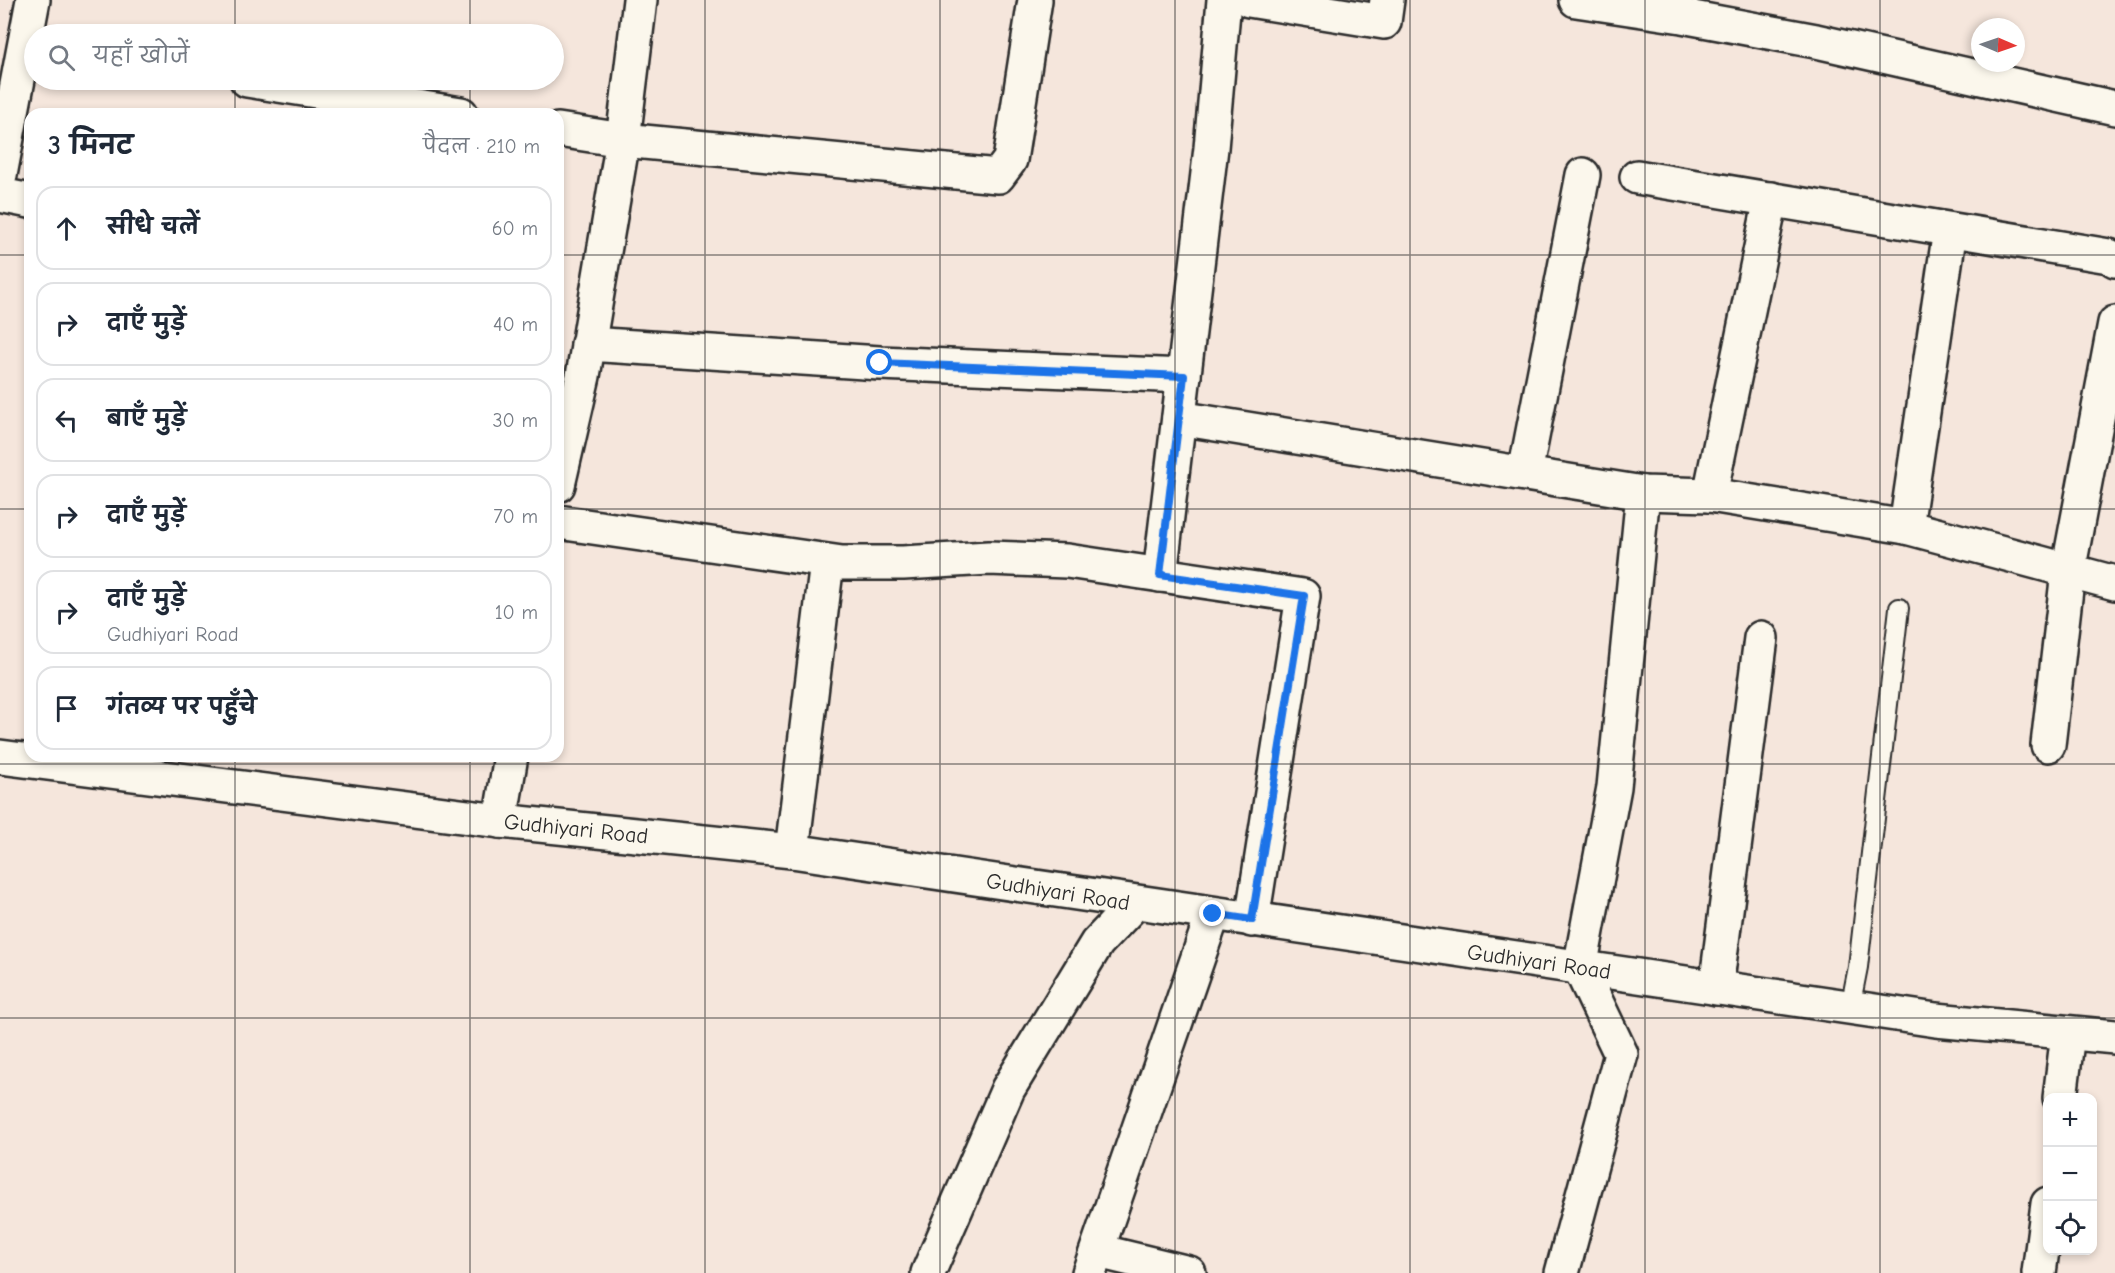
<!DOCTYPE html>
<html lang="hi">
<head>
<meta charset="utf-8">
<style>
  :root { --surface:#fff; --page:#f2f2f3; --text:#1f2937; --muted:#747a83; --line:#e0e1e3 }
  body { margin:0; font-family:"Comic Neue","Playpen Sans Deva",sans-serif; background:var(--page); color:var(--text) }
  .controls { position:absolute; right:18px; bottom:18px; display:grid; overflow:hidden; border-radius:12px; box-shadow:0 3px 9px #0003 }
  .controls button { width:54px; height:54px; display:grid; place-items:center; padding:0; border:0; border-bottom:2px solid var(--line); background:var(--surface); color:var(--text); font:30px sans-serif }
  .compass { position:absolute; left:1971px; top:18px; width:54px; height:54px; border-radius:50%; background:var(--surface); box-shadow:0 3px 9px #0003; rotate:92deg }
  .stop { position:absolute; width:18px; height:18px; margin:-14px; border:4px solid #1a73e8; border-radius:50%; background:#fff }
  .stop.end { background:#1a73e8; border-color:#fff; box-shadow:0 2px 6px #0008 }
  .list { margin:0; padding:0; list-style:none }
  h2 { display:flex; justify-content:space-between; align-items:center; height:78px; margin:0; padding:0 24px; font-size:26px }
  h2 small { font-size:20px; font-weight:400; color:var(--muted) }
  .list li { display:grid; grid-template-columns:39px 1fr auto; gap:18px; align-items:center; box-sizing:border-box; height:84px; margin:0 12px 12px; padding:0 12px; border:2px solid var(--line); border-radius:18px }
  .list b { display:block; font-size:22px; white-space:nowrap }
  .list p { margin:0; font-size:20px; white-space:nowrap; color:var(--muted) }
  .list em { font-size:20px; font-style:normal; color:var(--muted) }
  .icon { flex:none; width:33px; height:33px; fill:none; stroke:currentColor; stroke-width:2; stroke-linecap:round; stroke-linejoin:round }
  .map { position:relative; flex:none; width:2115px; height:1273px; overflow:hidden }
  .search { position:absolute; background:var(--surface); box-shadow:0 3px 9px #0003; left:24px; top:24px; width:540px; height:66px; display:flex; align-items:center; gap:15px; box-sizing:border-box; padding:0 21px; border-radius:33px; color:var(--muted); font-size:22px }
  .panel { position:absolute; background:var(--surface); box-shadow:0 3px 9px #0003; left:24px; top:108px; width:540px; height:654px; border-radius:18px }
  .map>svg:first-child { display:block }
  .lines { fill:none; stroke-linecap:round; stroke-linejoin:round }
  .service-casing { stroke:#2b2b2b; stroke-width:22 }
  .minor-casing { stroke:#2b2b2b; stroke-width:38 }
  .tertiary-casing { stroke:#2b2b2b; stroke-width:38 }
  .service { stroke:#fbf7ec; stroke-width:18 }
  .minor { stroke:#fbf7ec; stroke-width:33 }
  .tertiary { stroke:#fbf7ec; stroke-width:33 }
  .route { stroke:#1a73e8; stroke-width:8 }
  .grid { fill:none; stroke:#2b2b2b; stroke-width:1.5; stroke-opacity:0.55 }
  .labels { text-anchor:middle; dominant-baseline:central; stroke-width:4.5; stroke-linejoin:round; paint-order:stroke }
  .street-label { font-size:22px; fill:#2b2b2b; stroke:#fbf7ec }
</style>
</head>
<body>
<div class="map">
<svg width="2115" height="1273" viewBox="0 0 2115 1273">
  <rect width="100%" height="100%" fill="#f5e6dc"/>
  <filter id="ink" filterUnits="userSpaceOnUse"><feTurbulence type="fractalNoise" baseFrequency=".0167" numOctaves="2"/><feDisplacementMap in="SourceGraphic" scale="12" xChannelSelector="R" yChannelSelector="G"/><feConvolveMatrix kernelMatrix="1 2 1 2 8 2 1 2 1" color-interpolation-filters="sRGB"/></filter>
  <g filter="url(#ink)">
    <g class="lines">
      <defs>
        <polyline id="service" points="1850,1008 1858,967 1899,608"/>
        <g id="minor">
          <polyline points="1249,0 1384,22 1387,0"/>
          <polyline points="1576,0 1682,16 1816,41 2115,108"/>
          <polyline points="247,80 461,114"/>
          <polyline points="558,130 623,140 998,176 1010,160 1035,0"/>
          <polyline points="0,175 33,0"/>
          <polyline points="1637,177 2109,256 2115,260"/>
          <polyline points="0,195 30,201"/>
          <polyline points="588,344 880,363 1184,376"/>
          <polyline points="1179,418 1643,493 1710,495 1906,527 2115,583"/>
          <polyline points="1525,473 1583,175"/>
          <polyline points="558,485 583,376 623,140 640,0"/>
          <polyline points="1710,495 1771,199"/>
          <polyline points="558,522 842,563 903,563 989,558 1067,561 1303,596 1252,920"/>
          <polyline points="1906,527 1950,230"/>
          <polyline points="1160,575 1211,148 1224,0"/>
          <polyline points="2048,745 2068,572 2115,323"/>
          <polyline points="500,821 511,756"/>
          <polyline points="792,851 827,562"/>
          <polyline points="1716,988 1761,638"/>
          <polyline points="2060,1098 2068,1033"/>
          <polyline points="1098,1251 1189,1273"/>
          <polyline points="928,1273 1008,1089 1097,943 1135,903"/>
          <polyline points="1089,1273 1213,914"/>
          <polyline points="1562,1273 1621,1054 1580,968 1614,787 1643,493"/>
          <polyline points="2039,1273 2048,1204"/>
        </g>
        <polyline id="tertiary" points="0,757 500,821 792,851 1936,1020 2115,1037"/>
      </defs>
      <!-- service casing -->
      <use href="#service" class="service-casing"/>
      <!-- minor casing -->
      <use href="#minor" class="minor-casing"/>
      <!-- tertiary casing -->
      <use href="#tertiary" class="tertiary-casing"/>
      <!-- service -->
      <use href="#service" class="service"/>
      <!-- minor -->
      <use href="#minor" class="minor"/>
      <!-- tertiary -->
      <use href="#tertiary" class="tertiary"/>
    </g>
  </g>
  <g class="lines" filter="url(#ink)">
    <!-- route -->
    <polyline class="route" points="880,363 1184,376 1160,575 1304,596 1252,920 1213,914"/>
  </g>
  <!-- grid -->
  <path class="grid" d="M 235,0 L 235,34M 470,0 L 470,34M 705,0 L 705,1273M 940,0 L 940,1273M 1175,0 L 1175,1273M 1410,0 L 1410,1273M 1645,0 L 1645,1273M 1880,0 L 1880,1273M 235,80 L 235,114M 470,80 L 470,114M 0,255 L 30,255M 558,255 L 2115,255M 0,509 L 30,509M 558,509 L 2115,509M 235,756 L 235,1273M 470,756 L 470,1273M 0,764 L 2115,764M 0,1018 L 2115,1018"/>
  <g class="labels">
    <!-- street labels -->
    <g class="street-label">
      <text transform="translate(576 829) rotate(6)">Gudhiyari Road</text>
      <text transform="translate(1058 892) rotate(9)">Gudhiyari Road</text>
      <text transform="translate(1539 962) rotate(8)">Gudhiyari Road</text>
    </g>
  </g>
</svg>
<div class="controls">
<button>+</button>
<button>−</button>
<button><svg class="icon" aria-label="locate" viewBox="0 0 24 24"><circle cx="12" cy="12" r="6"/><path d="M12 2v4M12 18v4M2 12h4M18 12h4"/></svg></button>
</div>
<svg class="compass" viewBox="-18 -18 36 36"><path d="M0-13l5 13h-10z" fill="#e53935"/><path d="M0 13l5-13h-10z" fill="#747a83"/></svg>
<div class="stop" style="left:880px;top:363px"></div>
<div class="stop end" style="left:1213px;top:914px"></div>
<div class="search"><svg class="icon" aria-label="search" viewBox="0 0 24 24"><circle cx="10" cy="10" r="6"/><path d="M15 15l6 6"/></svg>यहाँ खोजें</div>
<section class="panel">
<h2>3 मिनट<small>पैदल · 210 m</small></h2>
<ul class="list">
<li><svg class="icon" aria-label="ahead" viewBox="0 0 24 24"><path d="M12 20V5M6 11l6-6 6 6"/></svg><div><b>सीधे चलें</b></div><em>60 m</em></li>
<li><svg class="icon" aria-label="right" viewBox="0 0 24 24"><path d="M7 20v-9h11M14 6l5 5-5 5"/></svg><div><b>दाएँ मुड़ें</b></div><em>40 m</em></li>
<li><svg class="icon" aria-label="left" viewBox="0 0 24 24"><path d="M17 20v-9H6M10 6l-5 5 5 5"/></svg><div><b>बाएँ मुड़ें</b></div><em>30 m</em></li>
<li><svg class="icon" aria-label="right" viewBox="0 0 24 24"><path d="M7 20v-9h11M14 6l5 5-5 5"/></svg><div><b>दाएँ मुड़ें</b></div><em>70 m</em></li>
<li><svg class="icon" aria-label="right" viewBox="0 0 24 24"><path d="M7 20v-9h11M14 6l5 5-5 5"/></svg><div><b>दाएँ मुड़ें</b><p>Gudhiyari Road</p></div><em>10 m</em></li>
<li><svg class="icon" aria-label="arrive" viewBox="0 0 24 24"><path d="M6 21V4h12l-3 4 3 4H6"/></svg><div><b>गंतव्य पर पहुँचे</b></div></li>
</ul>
</section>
</div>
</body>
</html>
